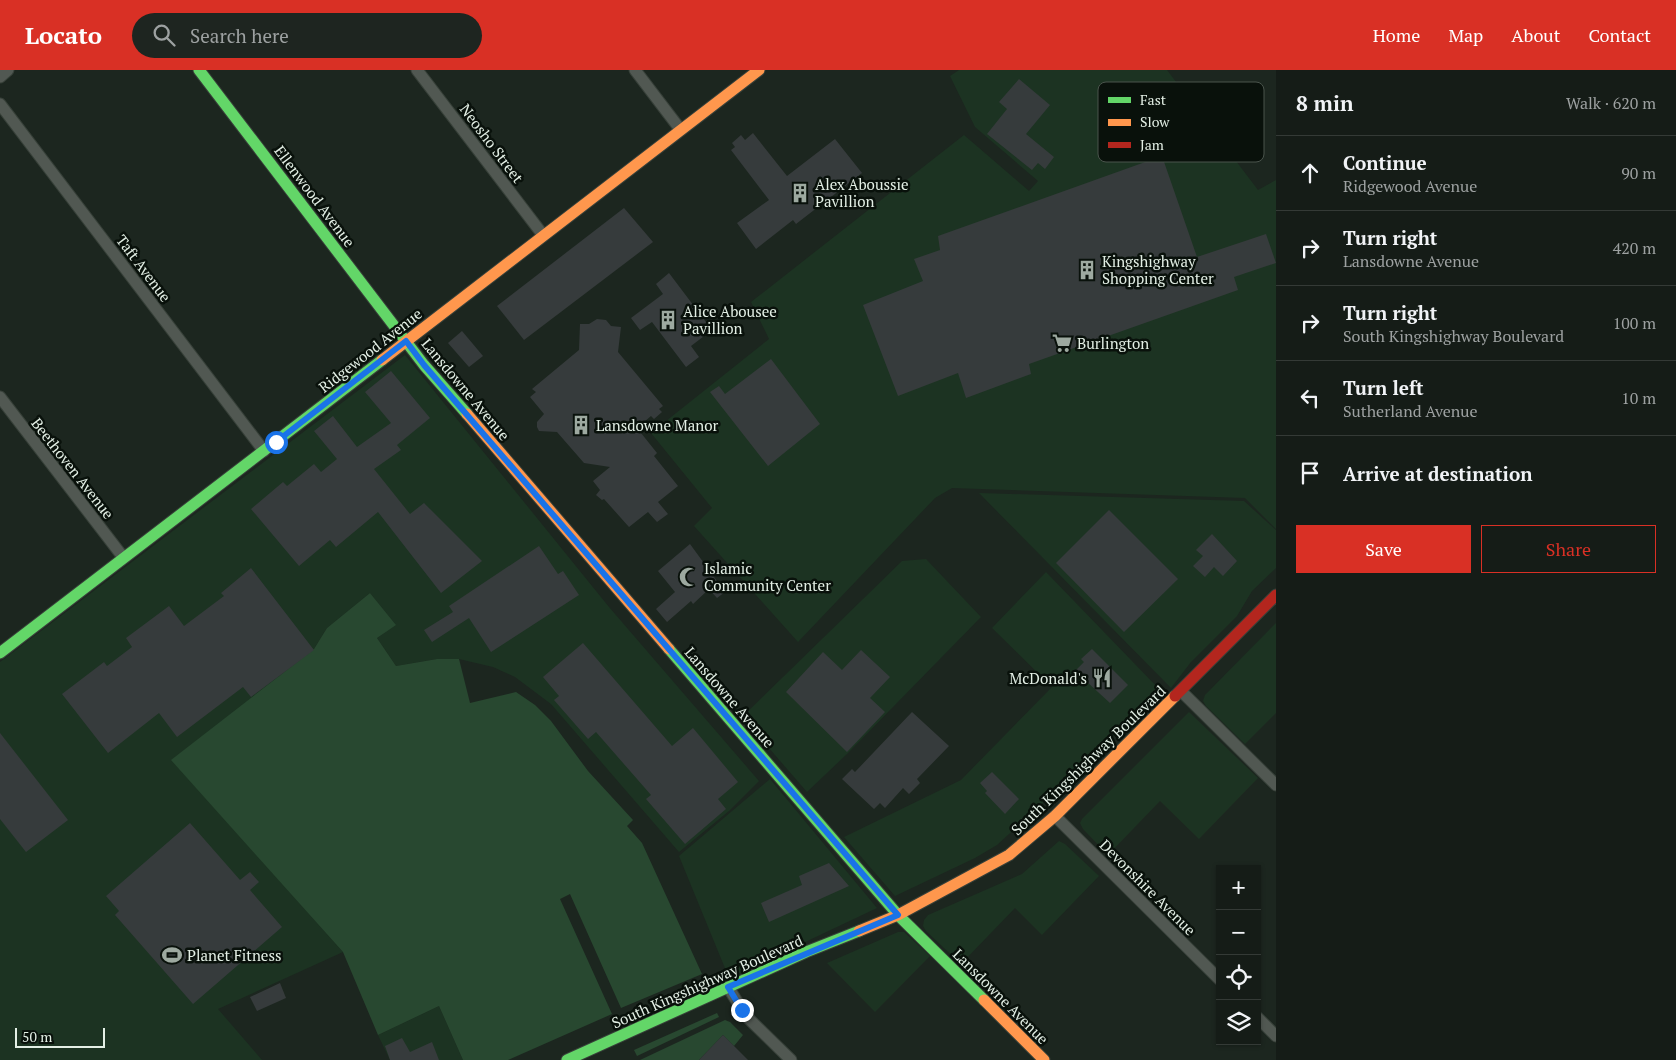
<!DOCTYPE html>
<html lang="en">
<head>
<meta charset="utf-8">
<style>
  :root { --surface:#151c17; --page:#1e2520; --text:#f1f3f6; --muted:#9da1a1; --line:#343a36; --accent:#d93025 }
  body { margin:0; font-family:"PT Serif",serif; background:var(--page); color:var(--text) }
  .controls { position:absolute; right:15px; bottom:15px; display:grid; overflow:hidden; border-radius:0px; box-shadow:0 1px 4px #0004 }
  .controls button { width:45px; height:45px; display:grid; place-items:center; padding:0; border:0; border-bottom:1px solid var(--line); background:var(--surface); color:var(--text); font:25px sans-serif }
  .scale { position:absolute; left:15px; bottom:12px; width:90px; box-sizing:border-box; padding-left:5px; border:2px solid #e3efe5; border-top:0; font-size:14px; line-height:18px; white-space:nowrap; color:#e3efe5; -webkit-text-stroke:4px #09110b; paint-order:stroke }
  .stop { position:absolute; width:15px; height:15px; margin:-11px; border:4px solid #1a73e8; border-radius:50%; background:#fff }
  .stop.end { background:#1a73e8; border-color:#fff; box-shadow:0 1px 5px #0008 }
  .list { margin:0; padding:0; list-style:none }
  h2 { display:flex; justify-content:space-between; align-items:center; height:65px; margin:0; padding:0 20px; font-size:21px }
  h2 small { font-size:16px; font-weight:400; color:var(--muted) }
  .list li { display:grid; grid-template-columns:32px 1fr auto; gap:15px; align-items:center; box-sizing:border-box; height:75px; padding:0 20px; border-top:1px solid var(--line) }
  .list b { display:block; font-size:19px; white-space:nowrap }
  .list p { margin:0; font-size:16px; white-space:nowrap; color:var(--muted) }
  .list em { font-size:16px; font-style:normal; color:var(--muted) }
  .actions { display:flex; gap:10px; padding:15px 20px }
  .actions a { flex:1; padding:11px 0; border:1px solid var(--accent); border-radius:0px; text-align:center; font-size:18px; color:var(--accent) }
  .actions .main { background:var(--accent); color:#fff }
  .icon { flex:none; width:28px; height:28px; fill:none; stroke:currentColor; stroke-width:2; stroke-linecap:round; stroke-linejoin:round }
  .map { position:relative; flex:none; width:1276px; height:990px; overflow:hidden }
  header { display:flex; align-items:center; gap:30px; box-sizing:border-box; height:70px; padding:0 25px; background:var(--accent); color:#fff }
  header strong { font-size:24px }
  nav { display:flex; gap:28px; margin-inline-start:auto; font-size:18px }
  .search { width:350px; height:45px; background:var(--page); display:flex; align-items:center; gap:12px; box-sizing:border-box; padding:0 18px; border-radius:28px; color:var(--muted); font-size:19px }
  main { display:flex }
  aside { flex:1; background:var(--surface) }
  .map>svg:first-child { display:block }
  .built { fill:#1c3322 }
  .green { fill:#284830 }
  .building { fill:#363b3c }
  .lines { fill:none; stroke-linecap:round; stroke-linejoin:round }
  .street-casing { stroke:#374039; stroke-width:13 }
  .fast-casing { stroke:#374039; stroke-width:13 }
  .slow-casing { stroke:#374039; stroke-width:13 }
  .jam-casing { stroke:#374039; stroke-width:13 }
  .street { stroke:#515852; stroke-width:11 }
  .fast { stroke:#63d668; stroke-width:11 }
  .slow { stroke:#ff974d; stroke-width:11 }
  .jam { stroke:#b3261e; stroke-width:11 }
  .route { stroke:#1a73e8; stroke-width:6 }
  .labels { text-anchor:middle; dominant-baseline:central; stroke-width:5; stroke-linejoin:round; paint-order:stroke }
  .street-label { font-size:15px; fill:#e3efe5; stroke:#09110b }
  .poi-label { font-size:15px; fill:#e3efe5; stroke:#09110b; text-anchor:start }
  .key { fill:#09110b; stroke:#4a544c; stroke-width:1 }
  .key-label { font-size:14px; fill:#e3efe5 }
</style>
</head>
<body>
<header>
<strong>Locato</strong>
<div class="search"><svg class="icon" aria-label="search" viewBox="0 0 24 24"><circle cx="10" cy="10" r="6"/><path d="M15 15l6 6"/></svg>Search here</div>
<nav><a>Home</a><a>Map</a><a>About</a><a>Contact</a></nav>
</header>
<main>
<div class="map">
<svg width="1276" height="990" viewBox="0 0 1276 990">
  <rect width="100%" height="100%" fill="#1c261f"/>
  <!-- built -->
  <g class="built">
    <polygon points="959,0 1167,0 1258,120 1276,110 1276,459 1245,428 952,418 935,428 798,572 694,456 712,438 651,363 769,269 751,232 964,65 1029,121 1038,111 975,57 950,6"/>
    <polygon points="405,285 609,537 759,711 729,741 679,782 551,634 515,607 493,597 459,589 437,589 396,596 377,568 395,554 370,523 327,558 314,579 172,690 343,882 218,939 262,990 0,990 0,592"/>
    <polygon points="979,423 1244,431 1276,460 1276,498 1252,521 1237,546 1191,592 1171,618"/>
    <polygon points="926,489 981,547 848,683 807,722 742,647 902,491"/>
    <polygon points="1046,502 1160,620 1085,694 997,775 975,788 895,826 844,767 961,710 1052,617 992,558"/>
    <polygon points="1276,553 1276,643 1245,674 1206,636 1203,631 1205,625"/>
    <polygon points="1189,642 1258,708 1199,769 1160,731 1108,785 1083,759 1080,753 1082,749"/>
    <polygon points="770,709 877,838 729,908 679,786"/>
    <polygon points="1059,771 1065,774 1099,806 1042,865 1015,838 961,894 926,861 923,856 924,850 928,845 1022,804"/>
    <polygon points="898,862 904,862 930,886 875,942 827,893"/>
    <polygon points="439,936 463,990 390,990 378,965"/>
  </g>
  <!-- green -->
  <g class="green">
    <polygon points="370,523 396,555 377,568 396,596 437,589 459,589 470,633 516,622 535,635 551,651 588,701 633,750 627,756 642,773 702,904 621,938 570,824 560,829 612,944 508,990 463,990 439,936 378,965 343,882 171,690 314,579 327,558"/>
    <polygon points="717,943 719,947 637,986 634,980"/>
    <polygon points="725,950 730,952 743,965 734,976 723,965 699,990 640,990"/>
  </g>
  <!-- building -->
  <g class="building">
    <polygon points="1019,9 1050,35 1026,64 1054,87 1045,99 1038,93 1032,100 987,64 1007,39 999,32"/>
    <polygon points="753,63 787,106 835,69 862,103 796,154 793,150 756,179 737,153 769,130 731,80 735,77 732,73 741,65 745,70"/>
    <polygon points="1162,86 1197,187 1266,164 1276,193 1234,207 1238,220 1029,294 1031,304 966,328 958,303 898,326 863,235 923,211 914,189 940,180 938,166"/>
    <polygon points="624,138 653,172 524,270 497,236"/>
    <polygon points="669,203 712,260 691,276 699,287 686,297 652,252 640,260 631,248 663,224 656,214"/>
    <polygon points="597,249 606,250 611,256 621,257 618,282 663,336 659,339 662,342 654,349 651,346 637,358 657,383 654,386 678,416 658,432 668,444 657,452 648,442 629,457 604,429 602,430 596,425 600,420 593,411 610,397 584,393 557,362 539,361 537,357 537,352 544,344 530,327 536,322 532,319 579,280 580,254 589,254"/>
    <polygon points="462,261 483,286 469,297 448,273"/>
    <polygon points="771,289 820,354 768,396 710,322 719,316 725,324"/>
    <polygon points="391,301 430,348 397,375 401,380 374,399 410,444 424,433 482,491 441,523 378,442 336,477 330,470 299,496 251,439 283,412 287,416 314,394 321,402 337,389 314,361 333,346 357,377 391,353 365,322"/>
    <polygon points="1109,440 1178,509 1124,562 1056,493"/>
    <polygon points="1212,464 1237,491 1223,506 1214,497 1205,507 1193,496 1203,486 1196,480"/>
    <polygon points="690,474 725,522 717,528 709,519 693,534 691,531 667,552 656,539 675,522 658,501"/>
    <polygon points="539,476 558,504 563,501 579,525 491,582 469,548 432,572 424,560 453,542 449,536"/>
    <polygon points="251,498 314,580 251,627 243,617 177,667 159,643 108,683 62,624 104,592 107,596 132,577 126,568 169,536 184,556 224,526 221,523"/>
    <polygon points="583,573 672,676 693,658 738,712 718,729 726,739 685,774 646,729 651,725 596,662 588,669 554,630 559,626 543,607"/>
    <polygon points="1092,579 1128,615 1110,633 1075,601 1084,592 1081,589"/>
    <polygon points="861,580 890,607 870,628 885,642 847,682 786,622 823,582 842,600"/>
    <polygon points="912,642 949,676 917,709 920,713 909,724 903,718 885,738 880,733 874,739 842,709 852,699 855,702"/>
    <polygon points="0,663 68,750 26,782 0,749"/>
    <polygon points="992,702 1019,729 1005,744 985,723 987,721 980,713"/>
    <polygon points="190,753 240,810 250,802 259,812 250,820 282,857 193,934 115,845 119,841 106,826"/>
    <polygon points="829,793 849,816 769,852 761,833 802,815 799,806"/>
    <polygon points="280,913 286,928 257,941 250,927"/>
    <polygon points="723,965 748,990 699,990"/>
    <polygon points="402,968 410,982 432,972 439,990 390,990 385,976"/>
  </g>
  <g class="lines">
    <defs>
      <g id="street">
        <polyline points="417,0 543,165"/>
        <polyline points="635,0 680,59"/>
        <polyline points="0,7 8,0"/>
        <polyline points="0,34 264,381"/>
        <polyline points="0,327 123,487"/>
        <polyline points="1181,621 1276,715"/>
        <polyline points="1055,746 1220,910"/>
        <polyline points="728,917 746,946 791,990"/>
        <polyline points="1257,947 1276,966"/>
      </g>
      <g id="fast">
        <polyline points="199,0 424,295 467,344"/>
        <polyline points="669,579 898,845 984,930"/>
        <polyline points="0,583 382,290"/>
        <polyline points="567,990 806,882 859,861"/>
      </g>
      <g id="slow">
        <polyline points="382,290 759,0"/>
        <polyline points="467,344 669,579"/>
        <polyline points="859,861 898,845 1009,785 1055,746 1175,626"/>
        <polyline points="984,930 1044,990"/>
      </g>
      <polyline id="jam" points="1175,626 1276,525"/>
    </defs>
    <!-- street casing -->
    <use href="#street" class="street-casing"/>
    <!-- fast casing -->
    <use href="#fast" class="fast-casing"/>
    <!-- slow casing -->
    <use href="#slow" class="slow-casing"/>
    <!-- jam casing -->
    <use href="#jam" class="jam-casing"/>
    <!-- street -->
    <use href="#street" class="street"/>
    <!-- fast -->
    <use href="#fast" class="fast"/>
    <!-- slow -->
    <use href="#slow" class="slow"/>
    <!-- jam -->
    <use href="#jam" class="jam"/>
  </g>
  <g class="lines">
    <!-- route -->
    <polyline class="route" points="276,372 406,271 424,295 898,845 728,917 742,940"/>
  </g>
  <!-- icons -->
  <defs>
    <symbol id="building-bare" viewBox="-9 -9 18 18"><path d="M-4-6H4V6H1V3H-1V6H-4ZM-2.5-4.3h1.7v1.8h-1.7ZM.8-4.3h1.7v1.8H.8ZM-2.5-1h1.7V.8h-1.7ZM.8-1h1.7V.8H.8Z" fill="#9da9a0" stroke="#09110b" stroke-width="2.5" paint-order="stroke"/></symbol>
    <symbol id="supermarket-bare" viewBox="-9 -9 18 18"><path d="M-6-5.5h2.5l.6 2H6L4.5 2H-2.5L-4.4-4H-6ZM-1.5 3.2a1.3 1.3 0 1 0 .1 0ZM3 3.2a1.3 1.3 0 1 0 .1 0Z" fill="#9da9a0" stroke="#09110b" stroke-width="2.5" paint-order="stroke"/></symbol>
    <symbol id="mosque-bare" viewBox="-9 -9 18 18"><path d="M3.5-4.9A6 6 0 1 0 3.5 4.9A5 5 0 1 1 3.5-4.9Z" fill="#9da9a0" stroke="#09110b" stroke-width="2.5" paint-order="stroke"/></symbol>
    <symbol id="restaurant-bare" viewBox="-9 -9 18 18"><path d="M-5-6h1v4h1v-4h1v4h1v-4h1v5L-1.5 .5V6h-2V.5L-5-1ZM5-6V6H3V1.5H1.5Q1.5-4 5-6Z" fill="#9da9a0" stroke="#09110b" stroke-width="2.5" paint-order="stroke"/></symbol>
    <symbol id="stadium-bare" viewBox="-9 -9 18 18"><path d="M0-5a6.5 5 0 1 0 0 10a6.5 5 0 1 0 0-10ZM-3.5-1.8h7v3.6h-7Z" fill="#9da9a0" stroke="#09110b" stroke-width="2.5" paint-order="stroke"/></symbol>
  </defs>
  <g fill-rule="evenodd">
    <use href="#building-bare" x="786" y="109" width="28" height="28"/>
    <use href="#building-bare" x="1073" y="186" width="28" height="28"/>
    <use href="#building-bare" x="654" y="236" width="28" height="28"/>
    <use href="#supermarket-bare" x="1048" y="259" width="28" height="28"/>
    <use href="#building-bare" x="567" y="341" width="28" height="28"/>
    <use href="#mosque-bare" x="675" y="493" width="28" height="28"/>
    <use href="#restaurant-bare" x="1088" y="594" width="28" height="28"/>
    <use href="#stadium-bare" x="158" y="871" width="28" height="28"/>
  </g>
  <g class="labels">
    <!-- street labels -->
    <g class="street-label">
      <text transform="translate(492 73) rotate(53)">Neosho Street</text>
      <text transform="translate(315 126) rotate(53)">Ellenwood Avenue</text>
      <text transform="translate(144 198) rotate(53)">Taft Avenue</text>
      <text transform="translate(370 280) rotate(-38)">Ridgewood Avenue</text>
      <text transform="translate(466 319) rotate(50)">Lansdowne Avenue</text>
      <text transform="translate(73 398) rotate(52)">Beethoven Avenue</text>
      <text transform="translate(730 627) rotate(49)">Lansdowne Avenue</text>
      <text transform="translate(1088 690) rotate(-44)">South Kingshighway Boulevard</text>
      <text transform="translate(1148 817) rotate(45)">Devonshire Avenue</text>
      <text transform="translate(707 911) rotate(-24)">South Kingshighway Boulevard</text>
      <text transform="translate(1001 926) rotate(45)">Lansdowne Avenue</text>
    </g>
    <!-- poi labels -->
    <g class="poi-label">
      <text x="815" y="114">Alex Aboussie<tspan x="815" dy="17">Pavillion</tspan></text>
      <text x="1102" y="191">Kingshighway<tspan x="1102" dy="17">Shopping Center</tspan></text>
      <text x="683" y="241">Alice Abousee<tspan x="683" dy="17">Pavillion</tspan></text>
      <text x="1077" y="273">Burlington</text>
      <text x="596" y="355">Lansdowne Manor</text>
      <text x="704" y="498">Islamic<tspan x="704" dy="17">Community Center</tspan></text>
      <text x="1087" y="608" text-anchor="end">McDonald's</text>
      <text x="187" y="885">Planet Fitness</text>
    </g>
  </g>
  <!-- legend -->
  <rect x="1098" y="12" width="166" height="80" rx="8" class="key"/>
  <rect x="1108" y="27" width="23" height="6" fill="#63d668"/>
  <rect x="1108" y="49" width="23" height="7" fill="#ff974d"/>
  <rect x="1108" y="72" width="23" height="6" fill="#b3261e"/>
  <g class="key-label">
    <text x="1140" y="35">Fast</text>
    <text x="1140" y="57">Slow</text>
    <text x="1140" y="80">Jam</text>
  </g>
</svg>
<div class="controls">
<button>+</button>
<button>−</button>
<button><svg class="icon" aria-label="locate" viewBox="0 0 24 24"><circle cx="12" cy="12" r="6"/><path d="M12 2v4M12 18v4M2 12h4M18 12h4"/></svg></button>
<button><svg class="icon" aria-label="layers" viewBox="0 0 24 24"><path d="M12 4l9 5-9 5-9-5zM3 14l9 5 9-5"/></svg></button>
</div>
<div class="scale">50 m</div>
<div class="stop" style="left:276px;top:372px"></div>
<div class="stop end" style="left:742px;top:940px"></div>
</div>
<aside>
<h2>8 min<small>Walk · 620 m</small></h2>
<ul class="list">
<li><svg class="icon" aria-label="ahead" viewBox="0 0 24 24"><path d="M12 20V5M6 11l6-6 6 6"/></svg><div><b>Continue</b><p>Ridgewood Avenue</p></div><em>90 m</em></li>
<li><svg class="icon" aria-label="right" viewBox="0 0 24 24"><path d="M7 20v-9h11M14 6l5 5-5 5"/></svg><div><b>Turn right</b><p>Lansdowne Avenue</p></div><em>420 m</em></li>
<li><svg class="icon" aria-label="right" viewBox="0 0 24 24"><path d="M7 20v-9h11M14 6l5 5-5 5"/></svg><div><b>Turn right</b><p>South Kingshighway Boulevard</p></div><em>100 m</em></li>
<li><svg class="icon" aria-label="left" viewBox="0 0 24 24"><path d="M17 20v-9H6M10 6l-5 5 5 5"/></svg><div><b>Turn left</b><p>Sutherland Avenue</p></div><em>10 m</em></li>
<li><svg class="icon" aria-label="arrive" viewBox="0 0 24 24"><path d="M6 21V4h12l-3 4 3 4H6"/></svg><div><b>Arrive at destination</b></div></li>
</ul>
<div class="actions"><a class="main">Save</a><a>Share</a></div>
</aside>
</main>
</body>
</html>
